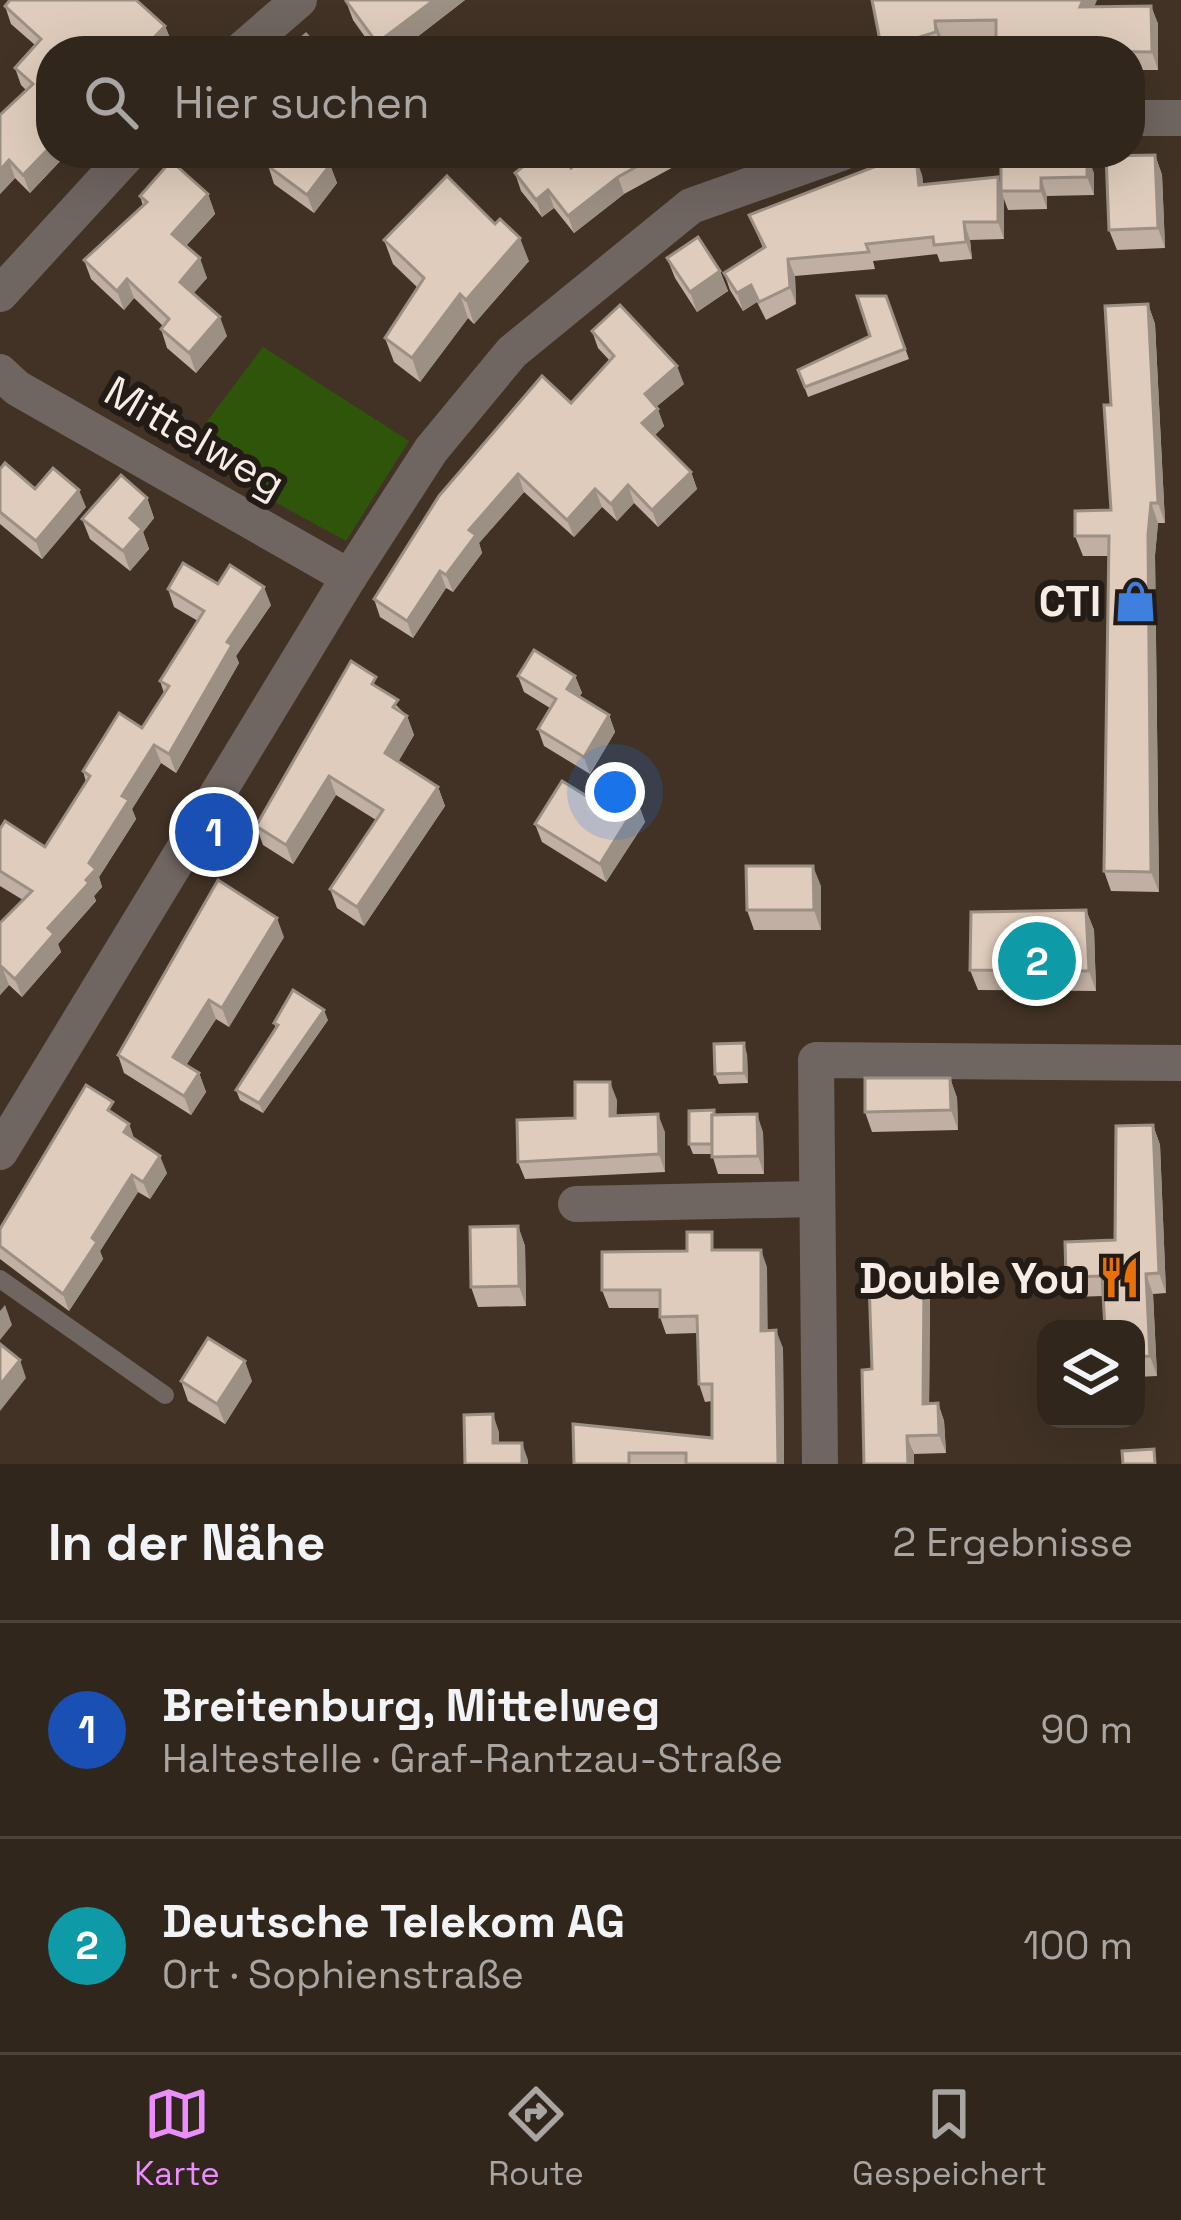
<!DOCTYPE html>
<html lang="de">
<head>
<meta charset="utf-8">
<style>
  :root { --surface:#31261c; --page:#3d3229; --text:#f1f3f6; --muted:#a8a5a3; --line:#4c433b; --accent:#ea8dfd }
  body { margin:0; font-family:"Space Grotesk",sans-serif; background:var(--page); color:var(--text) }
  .controls { position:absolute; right:36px; bottom:36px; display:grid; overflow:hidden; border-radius:24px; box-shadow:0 12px 48px #0002 }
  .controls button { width:108px; height:108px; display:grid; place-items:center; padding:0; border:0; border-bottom:3px solid var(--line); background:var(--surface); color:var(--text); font:60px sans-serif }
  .you { position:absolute; left:615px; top:792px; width:42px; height:42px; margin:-30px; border:9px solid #fff; border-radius:50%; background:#1a73e8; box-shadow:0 0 0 18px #1a73e833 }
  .badge { display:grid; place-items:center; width:78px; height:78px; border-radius:50%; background:var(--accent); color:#fff; font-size:39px; font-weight:700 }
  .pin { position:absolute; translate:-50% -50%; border:6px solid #fff; box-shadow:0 3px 12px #0006 }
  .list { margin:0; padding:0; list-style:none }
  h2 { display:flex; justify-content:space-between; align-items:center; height:156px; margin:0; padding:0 48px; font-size:51px }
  h2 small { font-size:39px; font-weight:400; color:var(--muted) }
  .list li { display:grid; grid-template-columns:78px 1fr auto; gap:36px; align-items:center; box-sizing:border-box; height:216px; padding:0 48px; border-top:3px solid var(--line) }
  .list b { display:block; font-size:45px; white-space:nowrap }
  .list p { margin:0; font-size:39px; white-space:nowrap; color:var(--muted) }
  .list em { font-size:39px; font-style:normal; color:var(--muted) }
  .icon { flex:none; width:66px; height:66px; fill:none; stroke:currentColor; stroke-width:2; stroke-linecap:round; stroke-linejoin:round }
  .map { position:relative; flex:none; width:1181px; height:1464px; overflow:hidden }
  .search { position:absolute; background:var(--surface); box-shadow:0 12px 48px #0002; left:36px; right:36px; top:36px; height:132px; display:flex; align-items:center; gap:30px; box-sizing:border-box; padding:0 42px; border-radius:48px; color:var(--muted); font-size:45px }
  .sheet { height:588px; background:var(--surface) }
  nav { display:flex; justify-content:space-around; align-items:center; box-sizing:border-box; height:168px; border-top:3px solid var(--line); background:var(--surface); font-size:33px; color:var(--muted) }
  nav a { display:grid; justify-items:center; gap:6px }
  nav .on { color:var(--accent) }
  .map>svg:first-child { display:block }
  .green { fill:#2f550b }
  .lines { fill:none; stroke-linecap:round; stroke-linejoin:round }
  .lane { stroke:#6f6561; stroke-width:18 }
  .street { stroke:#6f6561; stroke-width:36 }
  .wall { fill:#c0afa2 }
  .shaded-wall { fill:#9c8f84 }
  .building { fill:#dfccbc; stroke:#9c8f84; stroke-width:3 }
  .labels { text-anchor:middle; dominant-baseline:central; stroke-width:12; stroke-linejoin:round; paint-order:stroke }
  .street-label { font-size:42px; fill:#f7ede5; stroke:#221b16 }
  .poi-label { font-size:42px; font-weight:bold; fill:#f7ede5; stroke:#221b16; text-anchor:end }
</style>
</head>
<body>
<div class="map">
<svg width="1181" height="1464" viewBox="0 0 1181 1464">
  <rect width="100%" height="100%" fill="#413225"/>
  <!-- green -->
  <polygon class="green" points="263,347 409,441 346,541 184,452"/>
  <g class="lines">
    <!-- lane -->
    <polyline class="lane" points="0,1279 165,1395"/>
    <!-- street -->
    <g class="street">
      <polyline points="240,51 299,0"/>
      <polyline points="1130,118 1181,118"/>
      <polyline points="0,294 129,153"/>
      <polyline points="0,372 17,388 349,577"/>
      <polyline points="0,1152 349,577 431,450 512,352 691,206 841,153"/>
      <polyline points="576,1204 816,1199"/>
      <polyline points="820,1464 816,1060 1181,1063"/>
    </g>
  </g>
  <!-- wall -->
  <g class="wall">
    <polygon points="347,0 465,0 399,51 375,51 353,20 346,1"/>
    <polygon points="872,0 1094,7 1151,6 1158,24 1158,70 1130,70 1130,51 999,51 996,38 942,39 942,50 940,51 882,51"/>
    <polygon points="5,6 165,26 172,43 30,193 15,178 0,194 26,90 21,85 15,68 35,45 11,24"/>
    <polygon points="257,153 314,153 330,165 337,183 314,213 274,184 268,165"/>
    <polygon points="589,153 699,153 624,194 574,233 554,208 542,217 521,191 515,173 571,168"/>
    <polygon points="1001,153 1094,173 1094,195 1047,196 1047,209 1008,210 1004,199 1004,239 970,240 972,259 940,262 937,254 873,261 875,269 795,276 796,304 766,320 757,302 743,311 730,290 724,273 763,248 749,215 922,175 923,184 998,177 1001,187"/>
    <polygon points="1155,155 1162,175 1165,248 1117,250 1109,230"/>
    <polygon points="208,194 215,214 186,246 207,278 193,293 227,336 196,373 167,348 161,329 163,326 134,298 124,310 91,279 84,260 143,206 140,196"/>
    <polygon points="384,240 529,261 474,324 468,318 420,382 394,362 385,338 418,288 393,264"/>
    <polygon points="667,258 720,271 728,291 697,312 675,278"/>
    <polygon points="886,296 909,359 808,397 798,370 870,336"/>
    <polygon points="1148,304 1155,324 1165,523 1158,523 1155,555 1159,892 1111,891 1104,871 1108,556 1083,556 1075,536 1111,510 1111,405"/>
    <polygon points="592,331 684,384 656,407 664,426 655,435 691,472 697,489 658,527 634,503 617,521 602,507 574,537 524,492 479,543 482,553 453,592 446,588 413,638 380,617 374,599 571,403 610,361 598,348"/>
    <polygon points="0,469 35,489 86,507 42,559 0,524"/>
    <polygon points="147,498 154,518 143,532 149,549 130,571 90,539 82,519"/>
    <polygon points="218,584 271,605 236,656 239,663 176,773 161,763 132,809 136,819 99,877 102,887 94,896 96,901 58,944 61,952 22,997 9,985 0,995 0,923 23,900 0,886 0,829 45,847 86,782 83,771 142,728 164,693 160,681 198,621 174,607 168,589"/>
    <polygon points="518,676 575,676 582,693 579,696 609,715 615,732 590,774 544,746 538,729 550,708 524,692"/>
    <polygon points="381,690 407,716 414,735 398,762 438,787 445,806 364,926 337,908 330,889 376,820 336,795 293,864 263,845 256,826"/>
    <polygon points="638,803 645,822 606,882 542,842 535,824 606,808"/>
    <polygon points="821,886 821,930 754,930 747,910"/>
    <polygon points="1086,910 1094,930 1096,991 978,990 970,970"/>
    <polygon points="284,937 229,1027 216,1019 186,1065 199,1073 206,1092 191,1115 124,1073 118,1055"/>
    <polygon points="328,1020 263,1113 240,1100 236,1090 276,1028 274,1023"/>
    <polygon points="747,1054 748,1083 719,1084 715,1074"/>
    <polygon points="950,1078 957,1098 958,1130 872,1132 865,1112"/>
    <polygon points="617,1100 616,1116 665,1132 665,1172 525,1179 518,1162 575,1118"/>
    <polygon points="716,1115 763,1132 764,1174 718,1174 712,1154 693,1154 689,1144"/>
    <polygon points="118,1117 129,1124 134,1139 167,1173 150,1199 138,1192 100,1251 103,1259 69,1311 0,1259 0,1229"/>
    <polygon points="1153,1125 1160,1145 1166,1293 1153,1294 1157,1376 1136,1377 1136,1329 1103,1296 1074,1297 1066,1277 1115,1240"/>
    <polygon points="518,1226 525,1246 526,1306 478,1307 471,1287"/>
    <polygon points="719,1250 767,1267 767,1331 783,1348 784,1464 574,1464 712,1438 712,1401 705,1402 699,1384 697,1333 666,1334 660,1317 660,1308 609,1308 602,1290"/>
    <polygon points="924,1279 930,1298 929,1403 938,1403 944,1421 946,1453 914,1454 872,1369"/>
    <polygon points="181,1381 252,1381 225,1424 188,1401"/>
  </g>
  <!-- shaded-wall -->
  <g class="shaded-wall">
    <polygon points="434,0 465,0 399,51 380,51 377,43"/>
    <polygon points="1083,0 1097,0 1087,25 1080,7"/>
    <polygon points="1151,6 1158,24 1158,70 1152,52"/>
    <polygon points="935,21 942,39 942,50 936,32"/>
    <polygon points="165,26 172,43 164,51 141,51"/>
    <polygon points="51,146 51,153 67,153 30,193 23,175"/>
    <polygon points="1087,154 1094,173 1094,195 1087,177"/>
    <polygon points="1155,155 1162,175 1165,248 1158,228"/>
    <polygon points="916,158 922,175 925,202 919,185"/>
    <polygon points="9,160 15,178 0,194 0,170"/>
    <polygon points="330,165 337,183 314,213 307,195"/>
    <polygon points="618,177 624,194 574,233 568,216"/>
    <polygon points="998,177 1004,199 1004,239 998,222"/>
    <polygon points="1041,178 1047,196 1047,209 1041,191"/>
    <polygon points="548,190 554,208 542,217 536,200"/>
    <polygon points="208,194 215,214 179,253 172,234"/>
    <polygon points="964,222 970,240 972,259 966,242"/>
    <polygon points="520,238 529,261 474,324 466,300"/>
    <polygon points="200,258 207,278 187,301 180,282"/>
    <polygon points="788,259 795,276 796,304 790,287"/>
    <polygon points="720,271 728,291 697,312 690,292"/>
    <polygon points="127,279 134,298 124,310 117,291"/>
    <polygon points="751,285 757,302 743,311 737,293"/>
    <polygon points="460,294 468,318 420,382 412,358"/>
    <polygon points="1148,304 1155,324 1165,523 1158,503"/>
    <polygon points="220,317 227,336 196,373 189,353"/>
    <polygon points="677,366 684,384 651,411 645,394"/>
    <polygon points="658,409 664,426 649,440 642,423"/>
    <polygon points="691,472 697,489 658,527 652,510"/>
    <polygon points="518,474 524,492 479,543 482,553 453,592 446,575 469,530"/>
    <polygon points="628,485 634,503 617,521 611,504"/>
    <polygon points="595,489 602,507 574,537 567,520"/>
    <polygon points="79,490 86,507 42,559 36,541"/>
    <polygon points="147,498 154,518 143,532 149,549 130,571 123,551 130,518"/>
    <polygon points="1151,503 1158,523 1155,555 1159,892 1151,872 1148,535"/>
    <polygon points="440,571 446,588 413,638 407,621"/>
    <polygon points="264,587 271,605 236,656 239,663 176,773 169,754 227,642"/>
    <polygon points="575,676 582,693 573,706 567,689"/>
    <polygon points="609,715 615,732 590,774 584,757"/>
    <polygon points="407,716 414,735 392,772 385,753"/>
    <polygon points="154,745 161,763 132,809 136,819 99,877 102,887 94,896 96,901 58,944 61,952 22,997 15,979 48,928 86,880 89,863 122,796"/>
    <polygon points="329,776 336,795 293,864 286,845"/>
    <polygon points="438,787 445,806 364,926 357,907"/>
    <polygon points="638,803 645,822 606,882 600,864"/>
    <polygon points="813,866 821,886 821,930 814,910"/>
    <polygon points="1086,910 1094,930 1096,991 1089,971"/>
    <polygon points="277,918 284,937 229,1027 222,1008"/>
    <polygon points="2,967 9,985 0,995 0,969"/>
    <polygon points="209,1000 216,1019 180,1075 173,1057"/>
    <polygon points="324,1010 328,1020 263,1113 259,1103"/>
    <polygon points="744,1043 747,1054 748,1083 744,1073"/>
    <polygon points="199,1073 206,1092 191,1115 184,1096"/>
    <polygon points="950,1078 957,1098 958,1130 951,1110"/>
    <polygon points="610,1082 617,1100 616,1134 610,1116"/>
    <polygon points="658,1114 665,1132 665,1172 659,1154"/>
    <polygon points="757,1114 763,1132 764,1174 758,1156"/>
    <polygon points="129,1124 135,1141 124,1132"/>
    <polygon points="1153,1125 1160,1145 1166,1293 1159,1273"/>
    <polygon points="160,1156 167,1173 150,1199 143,1182"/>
    <polygon points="132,1175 138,1192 100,1251 103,1259 69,1311 63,1294 92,1238"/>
    <polygon points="518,1226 525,1246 526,1306 519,1286"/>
    <polygon points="761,1250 767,1267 768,1348 761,1331"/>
    <polygon points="1146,1274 1153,1294 1157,1376 1150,1356"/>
    <polygon points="924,1279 930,1298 929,1422 923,1404"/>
    <polygon points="5,1305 12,1325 0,1340 0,1311"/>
    <polygon points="776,1330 783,1348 784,1464 778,1464"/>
    <polygon points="20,1360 26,1378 0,1411 0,1385"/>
    <polygon points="245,1361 252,1381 225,1424 217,1404"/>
    <polygon points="938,1403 944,1421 946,1453 939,1435"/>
    <polygon points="493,1414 499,1432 499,1460 493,1443"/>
    <polygon points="907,1436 914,1454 914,1464 908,1464"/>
    <polygon points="522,1443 528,1460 528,1464 522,1464"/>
  </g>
  <!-- building -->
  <g class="building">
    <polygon points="10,0 136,0 165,26 141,51 51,51 51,146 23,175 9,160 0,170 0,115 33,84 15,68 41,39 5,6"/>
    <polygon points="347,0 434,0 377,43 346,1"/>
    <polygon points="872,0 1083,0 1080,7 1151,6 1152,52 1075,51 1075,42 996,42 996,20 935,21 936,32 920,37 924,47 911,51 882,51"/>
    <polygon points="306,34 321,51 286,51"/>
    <polygon points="764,39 771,51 742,51"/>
    <polygon points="640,44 644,51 628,51"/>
    <polygon points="801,44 805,51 789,51"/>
    <polygon points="267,153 314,153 330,165 307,195 268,166 272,160"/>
    <polygon points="540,153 559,153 571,168 589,153 661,153 618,177 568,216 548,190 536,200 515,173"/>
    <polygon points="1001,153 1087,154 1087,177 1041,178 1041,191 1001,191"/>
    <polygon points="1155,155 1158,228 1109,230 1106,156"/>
    <polygon points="916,158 919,185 998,177 998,222 964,222 966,242 934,245 933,237 866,244 869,252 788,259 790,287 759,302 751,285 737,293 724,273 765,247 749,215 892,160"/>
    <polygon points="171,161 208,194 172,234 200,258 180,282 220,317 189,353 161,329 169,319 127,279 117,291 84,260 147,202 140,196"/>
    <polygon points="447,176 495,224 500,219 520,238 466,300 460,294 412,358 385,338 424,278 384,240"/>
    <polygon points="698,237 720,271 690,292 667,258"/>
    <polygon points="857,296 886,296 905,349 805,387 798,370 870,336"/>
    <polygon points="1148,304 1158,503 1151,503 1148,535 1151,872 1104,871 1109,536 1075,536 1075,511 1111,510 1104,405 1111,405 1105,306"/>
    <polygon points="620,305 677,366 645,394 658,409 642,423 691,472 652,510 628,485 611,504 595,489 567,520 518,474 469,530 476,535 446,575 440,571 407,621 374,599 439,496 542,376 571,403 614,356 592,331"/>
    <polygon points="5,463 35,489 53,468 79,490 36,541 0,512 0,469"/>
    <polygon points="121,475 147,498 130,518 142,529 123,551 82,519"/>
    <polygon points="183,563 218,584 230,565 264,587 227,642 232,645 169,754 154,745 122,796 129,800 89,863 96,869 86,880 89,883 48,928 54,934 15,979 2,967 0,969 0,923 32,891 0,871 0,829 5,821 45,847 90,776 83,771 119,713 142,728 169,686 160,681 204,611 168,589"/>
    <polygon points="534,650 575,676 567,689 609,715 584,757 538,729 556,699 518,676"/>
    <polygon points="351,661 376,677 372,684 398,700 393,707 407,716 385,753 438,787 357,907 330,889 383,810 329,776 286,845 256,826"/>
    <polygon points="562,781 606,808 617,790 638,803 600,864 535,824"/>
    <polygon points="746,866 813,866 814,910 747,910"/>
    <polygon points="218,880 277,918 222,1008 209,1000 173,1057 199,1073 184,1096 118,1055"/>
    <polygon points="1086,910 1089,971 970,970 971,912"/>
    <polygon points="293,990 324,1010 259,1103 236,1090 278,1025 274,1023"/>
    <polygon points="744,1043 744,1073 715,1074 714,1044"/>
    <polygon points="865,1078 950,1078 951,1110 865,1112"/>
    <polygon points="575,1082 610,1082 610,1116 658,1114 659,1154 518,1162 517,1120 575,1118"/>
    <polygon points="86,1085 113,1102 108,1110 129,1124 124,1132 160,1156 143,1182 132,1175 92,1238 97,1242 63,1294 0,1246 0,1229"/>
    <polygon points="714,1110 714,1115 712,1115 712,1144 689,1144 689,1111"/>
    <polygon points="757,1114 758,1156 712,1157 712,1115"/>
    <polygon points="1153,1125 1159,1273 1146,1274 1150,1356 1136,1357 1136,1329 1105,1329 1102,1276 1066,1277 1065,1242 1115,1240 1116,1126"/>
    <polygon points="518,1226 519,1286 471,1287 470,1227"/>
    <polygon points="687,1232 712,1232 712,1250 761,1250 761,1331 776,1330 778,1464 686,1464 686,1453 629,1453 629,1464 574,1464 573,1424 712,1438 712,1384 699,1384 697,1316 660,1317 660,1290 602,1290 602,1252 687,1251"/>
    <polygon points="924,1279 923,1404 938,1403 939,1435 907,1436 908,1464 864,1464 862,1370 872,1369 869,1281"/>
    <polygon points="208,1338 245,1361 217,1404 181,1381"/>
    <polygon points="0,1344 20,1360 0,1385"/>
    <polygon points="493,1414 493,1443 522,1443 522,1464 465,1464 464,1415"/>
    <polygon points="1154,1449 1155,1464 1123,1464 1122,1451"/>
  </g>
  <!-- icons -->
  <defs>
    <symbol id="shop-bare" viewBox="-9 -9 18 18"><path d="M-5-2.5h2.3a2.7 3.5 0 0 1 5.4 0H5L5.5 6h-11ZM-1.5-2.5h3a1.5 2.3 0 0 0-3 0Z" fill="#3f7fe0" stroke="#221b16" stroke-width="2.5" paint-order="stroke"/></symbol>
    <symbol id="restaurant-bare" viewBox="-9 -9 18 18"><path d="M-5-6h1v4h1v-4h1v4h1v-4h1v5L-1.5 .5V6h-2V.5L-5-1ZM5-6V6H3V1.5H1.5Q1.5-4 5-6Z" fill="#e8710a" stroke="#221b16" stroke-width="2.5" paint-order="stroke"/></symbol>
  </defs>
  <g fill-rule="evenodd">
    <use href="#shop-bare" x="1106" y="572" width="59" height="59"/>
    <use href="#restaurant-bare" x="1090" y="1248" width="59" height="59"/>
  </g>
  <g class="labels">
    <!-- street labels -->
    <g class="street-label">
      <text transform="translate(195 437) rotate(30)">Mittelweg</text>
    </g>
    <!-- poi labels -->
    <g class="poi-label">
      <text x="1101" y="601">CTI</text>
      <text x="1085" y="1278">Double You</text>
    </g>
  </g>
</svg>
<div class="controls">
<button><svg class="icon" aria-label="layers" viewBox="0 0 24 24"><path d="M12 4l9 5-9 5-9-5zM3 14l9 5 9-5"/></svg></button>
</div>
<div class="you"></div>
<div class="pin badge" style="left:214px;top:832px;background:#1a4fb4">1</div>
<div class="pin badge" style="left:1037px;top:961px;background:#0f9aa8">2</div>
<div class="search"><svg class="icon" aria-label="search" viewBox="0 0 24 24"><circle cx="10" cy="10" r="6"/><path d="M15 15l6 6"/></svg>Hier suchen</div>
</div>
<section class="sheet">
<h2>In der Nähe<small>2 Ergebnisse</small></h2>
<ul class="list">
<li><span class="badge" style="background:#1a4fb4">1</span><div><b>Breitenburg, Mittelweg</b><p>Haltestelle · Graf-Rantzau-Straße</p></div><em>90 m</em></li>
<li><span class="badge" style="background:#0f9aa8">2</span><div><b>Deutsche Telekom AG</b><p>Ort · Sophienstraße</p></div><em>100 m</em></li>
</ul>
</section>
<nav>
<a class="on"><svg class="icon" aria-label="map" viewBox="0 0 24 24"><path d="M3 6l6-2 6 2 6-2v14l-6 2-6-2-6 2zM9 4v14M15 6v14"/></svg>Karte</a>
<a><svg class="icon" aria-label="directions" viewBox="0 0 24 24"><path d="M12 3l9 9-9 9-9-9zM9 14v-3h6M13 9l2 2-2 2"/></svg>Route</a>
<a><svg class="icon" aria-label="saved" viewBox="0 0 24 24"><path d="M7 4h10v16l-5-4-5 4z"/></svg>Gespeichert</a>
</nav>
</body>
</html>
